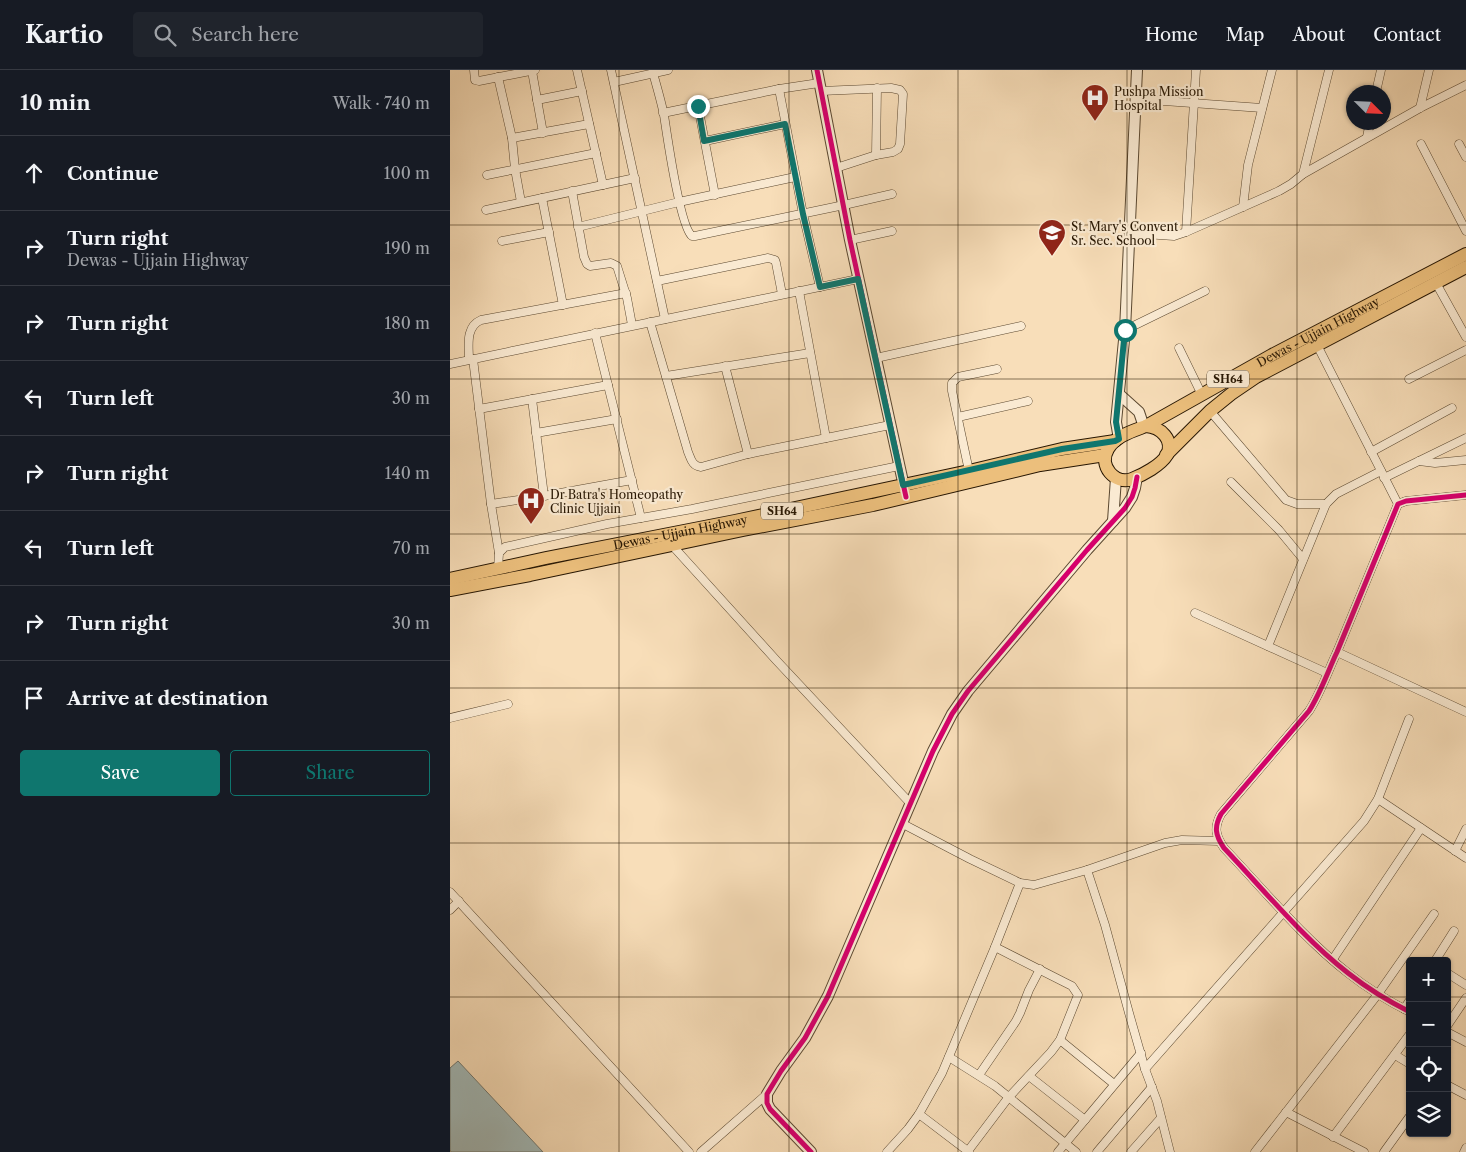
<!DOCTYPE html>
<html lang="en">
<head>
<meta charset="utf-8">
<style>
  :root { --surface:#171b24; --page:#20242c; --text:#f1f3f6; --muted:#9ea1a6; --line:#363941; --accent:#0f766e }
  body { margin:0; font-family:"Libre Caslon Text",serif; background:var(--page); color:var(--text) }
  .controls { position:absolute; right:15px; bottom:15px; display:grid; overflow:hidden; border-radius:5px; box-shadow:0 1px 4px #0004 }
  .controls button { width:45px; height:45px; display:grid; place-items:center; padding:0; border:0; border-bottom:1px solid var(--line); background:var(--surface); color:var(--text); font:25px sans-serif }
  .compass { position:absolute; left:896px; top:15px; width:45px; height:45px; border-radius:50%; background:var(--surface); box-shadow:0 1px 4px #0004; rotate:114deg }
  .stop { position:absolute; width:15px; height:15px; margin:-11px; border:4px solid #0f766e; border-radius:50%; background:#fff }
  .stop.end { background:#0f766e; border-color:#fff; box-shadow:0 1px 5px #0008 }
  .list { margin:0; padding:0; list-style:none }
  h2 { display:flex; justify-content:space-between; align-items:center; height:65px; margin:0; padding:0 20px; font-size:21px }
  h2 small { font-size:16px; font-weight:400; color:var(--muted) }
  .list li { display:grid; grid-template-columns:32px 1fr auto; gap:15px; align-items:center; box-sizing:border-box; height:75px; padding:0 20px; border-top:1px solid var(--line) }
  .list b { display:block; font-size:19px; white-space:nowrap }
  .list p { margin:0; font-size:16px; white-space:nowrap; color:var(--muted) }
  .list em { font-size:16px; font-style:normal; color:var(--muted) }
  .actions { display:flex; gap:10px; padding:15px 20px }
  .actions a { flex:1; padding:11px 0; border:1px solid var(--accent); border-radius:5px; text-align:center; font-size:18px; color:var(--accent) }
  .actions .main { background:var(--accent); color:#fff }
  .icon { flex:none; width:28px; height:28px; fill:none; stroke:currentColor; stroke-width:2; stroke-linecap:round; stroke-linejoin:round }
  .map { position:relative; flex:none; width:1016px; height:1082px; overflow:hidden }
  header { display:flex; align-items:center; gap:30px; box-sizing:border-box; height:70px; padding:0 25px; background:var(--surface); border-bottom:1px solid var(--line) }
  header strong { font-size:24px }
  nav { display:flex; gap:28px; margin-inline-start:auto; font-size:18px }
  .search { width:350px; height:45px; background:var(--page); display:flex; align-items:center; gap:12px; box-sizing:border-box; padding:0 18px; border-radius:5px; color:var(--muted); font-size:19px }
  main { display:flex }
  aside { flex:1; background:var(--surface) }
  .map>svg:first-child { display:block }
  .water { fill:#a2bab9; stroke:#717870 }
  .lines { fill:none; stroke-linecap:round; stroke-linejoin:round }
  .minor-casing { stroke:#5b4830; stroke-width:9 }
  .tertiary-casing { stroke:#5b4830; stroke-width:12 }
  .primary-casing { stroke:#271602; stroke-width:14 }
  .minor { stroke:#faead2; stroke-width:8 }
  .tertiary { stroke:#faead2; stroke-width:10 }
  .primary { stroke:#ecbf7c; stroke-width:12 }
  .cycleway-casing { stroke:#faead2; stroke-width:8 }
  .cycleway { stroke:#d6006c; stroke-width:5 }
  .route { stroke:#0f766e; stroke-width:6 }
  .grid { fill:none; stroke:#271602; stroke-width:1; stroke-opacity:0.55 }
  .labels { text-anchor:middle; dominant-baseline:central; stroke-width:4.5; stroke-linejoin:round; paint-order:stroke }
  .shield { fill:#faead2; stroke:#665640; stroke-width:1 }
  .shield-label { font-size:11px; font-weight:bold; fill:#271602 }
  .poi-label { font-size:12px; fill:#271602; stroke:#faead2; text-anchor:start }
  .street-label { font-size:12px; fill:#271602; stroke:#faead2 }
</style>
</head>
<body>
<header>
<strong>Kartio</strong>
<div class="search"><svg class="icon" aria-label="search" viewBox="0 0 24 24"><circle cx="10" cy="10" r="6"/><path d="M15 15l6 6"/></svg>Search here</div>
<nav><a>Home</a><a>Map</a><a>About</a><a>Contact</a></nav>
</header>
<main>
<aside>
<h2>10 min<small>Walk · 740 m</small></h2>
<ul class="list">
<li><svg class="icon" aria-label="ahead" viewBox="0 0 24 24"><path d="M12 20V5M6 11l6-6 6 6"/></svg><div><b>Continue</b></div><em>100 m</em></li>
<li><svg class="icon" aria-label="right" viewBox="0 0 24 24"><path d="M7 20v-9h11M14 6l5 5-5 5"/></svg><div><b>Turn right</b><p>Dewas - Ujjain Highway</p></div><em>190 m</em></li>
<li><svg class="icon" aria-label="right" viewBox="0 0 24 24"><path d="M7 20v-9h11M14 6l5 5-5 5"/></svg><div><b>Turn right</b></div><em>180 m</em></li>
<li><svg class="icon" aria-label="left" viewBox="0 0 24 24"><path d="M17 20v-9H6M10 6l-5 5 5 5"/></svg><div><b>Turn left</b></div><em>30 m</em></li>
<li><svg class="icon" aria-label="right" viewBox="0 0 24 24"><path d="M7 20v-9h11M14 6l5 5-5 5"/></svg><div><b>Turn right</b></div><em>140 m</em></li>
<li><svg class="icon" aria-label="left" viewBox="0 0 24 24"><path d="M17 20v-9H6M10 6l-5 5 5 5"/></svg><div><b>Turn left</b></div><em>70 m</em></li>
<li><svg class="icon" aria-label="right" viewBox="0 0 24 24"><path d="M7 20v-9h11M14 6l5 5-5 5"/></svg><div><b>Turn right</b></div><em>30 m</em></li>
<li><svg class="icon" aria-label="arrive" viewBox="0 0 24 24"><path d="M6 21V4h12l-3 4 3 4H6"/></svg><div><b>Arrive at destination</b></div></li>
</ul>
<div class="actions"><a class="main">Save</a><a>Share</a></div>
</aside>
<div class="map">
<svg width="1016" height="1082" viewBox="0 0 1016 1082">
  <rect width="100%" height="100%" fill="#f8deb9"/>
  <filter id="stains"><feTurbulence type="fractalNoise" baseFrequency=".004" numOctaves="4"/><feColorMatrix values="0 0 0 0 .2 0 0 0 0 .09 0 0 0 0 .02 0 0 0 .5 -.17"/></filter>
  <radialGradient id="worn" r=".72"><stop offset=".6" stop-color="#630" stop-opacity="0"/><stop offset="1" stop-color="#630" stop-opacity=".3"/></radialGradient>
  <!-- water -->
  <polygon class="water" points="8,991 93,1082 1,1082 0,1080 0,998"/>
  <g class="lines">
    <defs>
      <g id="minor">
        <polyline points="24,0 25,10 29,11 85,0"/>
        <polyline points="127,0 153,115"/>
        <polyline points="161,0 215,249"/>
        <polyline points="82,1 93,63"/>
        <path d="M 203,3 C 207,17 211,31 214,45 C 217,65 230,157 242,166 L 245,166 L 394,135 L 442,124"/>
        <polyline points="48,7 62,68 65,99 71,132"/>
        <polyline points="164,12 218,0"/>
        <polyline points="329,19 353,144 370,217"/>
        <polyline points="371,21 441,18 450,20 453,24 450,74 448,79 443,82 426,85 386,98"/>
        <polyline points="926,22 931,0"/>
        <polyline points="686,29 812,38"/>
        <polyline points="87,30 132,21"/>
        <polyline points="248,36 265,125"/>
        <polyline points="970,38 979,0"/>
        <polyline points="213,43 329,19 369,13"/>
        <polyline points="917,67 920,52"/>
        <polyline points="62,68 139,54"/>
        <polyline points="255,71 335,54"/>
        <polyline points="971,74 1016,161"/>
        <polyline points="1009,74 1016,87"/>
        <polyline points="426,85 427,18"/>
        <polyline points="853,104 970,38 1016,15"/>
        <polyline points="37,105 146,83"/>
        <polyline points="122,121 134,187 137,194 140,196 161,193 167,196 177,228 182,255"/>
        <polyline points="92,128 113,235"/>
        <polyline points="793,137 798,95 822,0"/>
        <polyline points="36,140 185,108"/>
        <polyline points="128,157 229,132 345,107"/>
        <polyline points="736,162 746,0"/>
        <polyline points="680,163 724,166 736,162 829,121 841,114 853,104 879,0"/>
        <polyline points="400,170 442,161"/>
        <polyline points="52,171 99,162"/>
        <polyline points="207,211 318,188 325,190 326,193 332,224"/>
        <polyline points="986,213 1016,267"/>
        <polyline points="349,221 376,368"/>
        <path d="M 200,252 L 238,382 C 241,389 242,396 251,397 L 298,384 L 440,355"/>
        <polyline points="675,260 755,221"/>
        <polyline points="145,263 191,448"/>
        <polyline points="866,273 948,434"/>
        <polyline points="729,278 752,325"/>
        <polyline points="426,288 571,256"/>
        <polyline points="23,289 41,434 49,483"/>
        <path d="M 19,290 C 19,276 15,257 31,250 L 176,223"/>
        <polyline points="0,294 408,209"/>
        <polyline points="275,296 298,384"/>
        <polyline points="216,306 360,283"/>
        <polyline points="959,309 1016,280"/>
        <polyline points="82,329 94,426"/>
        <polyline points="29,339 158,315"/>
        <polyline points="760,341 836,430 847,434 876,434"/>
        <polyline points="508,347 578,331"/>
        <polyline points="86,363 167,349"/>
        <polyline points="921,382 1002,338"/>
        <polyline points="969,391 985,393 1016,390"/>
        <polyline points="519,401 502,321 502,313 508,307 547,299"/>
        <polyline points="934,408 1016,368"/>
        <polyline points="781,412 829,460 853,489"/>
        <polyline points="41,434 94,426 182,410"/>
        <polyline points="220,473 326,590 461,734"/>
        <polyline points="48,499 49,483 55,477 157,454 242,439 449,396"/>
        <polyline points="745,543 877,603"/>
        <polyline points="818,576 876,434 886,424 931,401"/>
        <polyline points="887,582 1016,642"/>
        <polyline points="0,648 58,634"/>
        <polyline points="928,729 1016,788"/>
        <polyline points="453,754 520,789 570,813 584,815 637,800 715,773 732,770 769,771"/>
        <polyline points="1005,781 1016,759"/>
        <polyline points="637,800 655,855 679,943 695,999 707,1031 720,1082"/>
        <polyline points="0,822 239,1082"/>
        <polyline points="0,840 9,831"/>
        <polyline points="883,889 971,758"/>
        <polyline points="985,891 1004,861"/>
        <polyline points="997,903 1016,915"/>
        <polyline points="954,939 960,930"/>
        <path d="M 960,942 C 938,931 917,918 898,903 C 854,869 813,819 774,778 C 765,765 764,757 771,744 L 859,641 C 871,622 878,601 887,582 L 948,434 L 956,431 L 1016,425"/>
        <polyline points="997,956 1016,928"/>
        <polyline points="997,962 1016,972"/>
        <polyline points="610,970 664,1014"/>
        <polyline points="945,985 960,994"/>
        <polyline points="499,987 545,1016 626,1082"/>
        <polyline points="695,999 914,751 928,729 959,649"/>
        <polyline points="529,1005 566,951 570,943 579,920 590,899"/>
        <polyline points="579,1006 635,1050"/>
        <polyline points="997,1015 1016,1025"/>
        <polyline points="836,1042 914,1082"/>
        <polyline points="469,1044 519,1082"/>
        <polyline points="883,1067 960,964"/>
        <polyline points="518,1081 558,1028 601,982 610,970 628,925 622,916 614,912 545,877"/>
        <polyline points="251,1082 317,1024"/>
        <polyline points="437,1082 458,1059 469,1044 492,1003 545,877 570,813"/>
        <polyline points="608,1082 691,983"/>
        <polyline points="647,1082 702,1017"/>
        <polyline points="681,1082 711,1048"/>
        <polyline points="805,1082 928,924 984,844"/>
        <polyline points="934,1082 960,1046"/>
        <polyline points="1014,1082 1016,1078"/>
      </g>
      <g id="tertiary">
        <polyline points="367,0 400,170 455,421"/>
        <polyline points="669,324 689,342 694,357"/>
        <polyline points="669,369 666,352 675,260 687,0"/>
        <polyline points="663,451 666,408"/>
        <polyline points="361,1082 320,1039 317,1033 317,1024 331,1001 355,968 378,926 483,681 502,644 518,621 637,480 675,438 682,427 685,418 687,407"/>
      </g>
      <g id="primary">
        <path id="s1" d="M 696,356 L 822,285 L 1016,184"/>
        <path d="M 696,356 C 711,357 724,370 717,385 C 711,395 693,405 682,409 C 665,415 648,396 658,379 C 665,366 683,361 696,356 Z"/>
        <polyline points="716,385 760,341 781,324 806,307 1016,197"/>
        <path id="s2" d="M 0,509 L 96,488 L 285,451 L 519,401 L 612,379 L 665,371"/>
        <polyline points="0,520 80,505 293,460 423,435 590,395 655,385"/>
      </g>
    </defs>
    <!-- minor casing -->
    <use href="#minor" class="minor-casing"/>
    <!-- tertiary casing -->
    <use href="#tertiary" class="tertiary-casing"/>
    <!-- primary casing -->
    <use href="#primary" class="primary-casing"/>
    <!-- minor -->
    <use href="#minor" class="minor"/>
    <!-- tertiary -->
    <use href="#tertiary" class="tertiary"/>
    <!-- primary -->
    <use href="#primary" class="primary"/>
    <defs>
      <g id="cycleway">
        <polyline points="367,0 400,170 456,427"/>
        <path d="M 960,942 C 938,931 917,918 898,903 C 854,869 813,819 774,778 C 765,765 764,757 771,744 L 859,641 C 871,622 878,601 887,582 L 948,434 L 956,431 L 1016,425"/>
        <polyline points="361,1082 320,1039 317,1033 317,1024 331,1001 355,968 378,926 483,681 502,644 518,621 637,480 675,438 682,427 685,418 687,407"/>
      </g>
    </defs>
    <!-- cycleway casing -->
    <use href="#cycleway" class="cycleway-casing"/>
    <!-- cycleway -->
    <use href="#cycleway" class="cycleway"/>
  </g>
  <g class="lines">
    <!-- route -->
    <polyline class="route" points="248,36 254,71 335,54 353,144 370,217 408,209 453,415 612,379 665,371 669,369 666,352 675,260"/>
  </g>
  <!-- grid -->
  <path class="grid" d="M 169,0 L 169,1082M 339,0 L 339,1082M 508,0 L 508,1082M 677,0 L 677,1082M 847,0 L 847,1082M 0,155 L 1016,155M 0,309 L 1016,309M 0,464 L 1016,464M 0,618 L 1016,618M 0,773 L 1016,773M 0,927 L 960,927M 997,927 L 1016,927"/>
  <!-- icons -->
  <defs>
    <symbol id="hospital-pin" viewBox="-11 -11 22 30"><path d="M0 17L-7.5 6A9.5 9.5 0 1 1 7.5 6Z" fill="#8f2418" stroke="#faead2"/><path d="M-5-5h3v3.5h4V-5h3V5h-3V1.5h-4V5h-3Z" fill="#fff"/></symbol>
    <symbol id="school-pin" viewBox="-11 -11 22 30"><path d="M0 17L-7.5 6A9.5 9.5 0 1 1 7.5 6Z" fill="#8f2418" stroke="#faead2"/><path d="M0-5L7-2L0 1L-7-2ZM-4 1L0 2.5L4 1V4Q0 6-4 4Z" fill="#fff"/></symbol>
  </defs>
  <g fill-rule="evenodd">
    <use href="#hospital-pin" x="629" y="12" width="32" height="43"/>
    <use href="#school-pin" x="586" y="147" width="32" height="43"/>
    <use href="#hospital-pin" x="65" y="415" width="32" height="43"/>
  </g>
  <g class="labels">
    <!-- shield labels -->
    <g class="shield">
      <rect x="757" y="300.5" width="42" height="17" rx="4"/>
      <rect x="311" y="432.5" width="42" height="17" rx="4"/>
    </g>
    <g class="shield-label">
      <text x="778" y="309">SH64</text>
      <text x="332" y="441">SH64</text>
    </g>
    <!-- poi labels -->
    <g class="poi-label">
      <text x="664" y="21">Pushpa Mission<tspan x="664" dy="14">Hospital</tspan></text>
      <text x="621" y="156">St. Mary's Convent<tspan x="621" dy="14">Sr. Sec. School</tspan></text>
      <text x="100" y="424">Dr Batra's Homeopathy<tspan x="100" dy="14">Clinic Ujjain</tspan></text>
    </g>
    <!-- street labels -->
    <g class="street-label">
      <text stroke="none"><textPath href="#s1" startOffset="196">Dewas - Ujjain Highway</textPath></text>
      <text stroke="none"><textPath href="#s2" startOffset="235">Dewas - Ujjain Highway</textPath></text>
    </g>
  </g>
  <rect width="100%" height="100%" filter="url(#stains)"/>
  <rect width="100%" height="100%" fill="url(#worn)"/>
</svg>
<div class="controls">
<button>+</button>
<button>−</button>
<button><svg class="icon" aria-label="locate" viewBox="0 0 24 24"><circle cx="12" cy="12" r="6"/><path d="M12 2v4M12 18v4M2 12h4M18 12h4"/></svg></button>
<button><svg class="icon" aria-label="layers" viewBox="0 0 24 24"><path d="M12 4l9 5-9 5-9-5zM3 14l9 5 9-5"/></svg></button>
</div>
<svg class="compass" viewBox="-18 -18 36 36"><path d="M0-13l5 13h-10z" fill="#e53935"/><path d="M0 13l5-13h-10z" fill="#9ea1a6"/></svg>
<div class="stop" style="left:675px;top:260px"></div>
<div class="stop end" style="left:248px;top:36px"></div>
</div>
</main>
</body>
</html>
